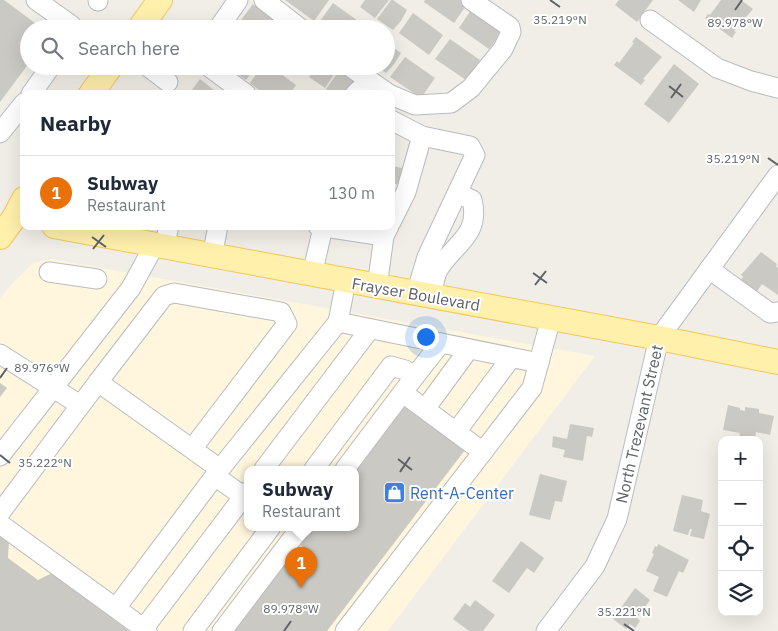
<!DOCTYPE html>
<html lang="en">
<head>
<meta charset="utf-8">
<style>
  :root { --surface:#fff; --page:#f6f6f7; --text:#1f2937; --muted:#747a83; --line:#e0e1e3; --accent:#2563eb }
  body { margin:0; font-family:"IBM Plex Sans",sans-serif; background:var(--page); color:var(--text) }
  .controls { position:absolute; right:15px; bottom:15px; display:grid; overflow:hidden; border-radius:10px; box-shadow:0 5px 20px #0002 }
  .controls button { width:45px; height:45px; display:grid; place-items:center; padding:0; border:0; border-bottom:1px solid var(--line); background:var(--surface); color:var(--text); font:25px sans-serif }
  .you { position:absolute; left:425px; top:336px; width:18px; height:18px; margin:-12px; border:4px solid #fff; border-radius:50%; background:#1a73e8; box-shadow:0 0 0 8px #1a73e833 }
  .badge { display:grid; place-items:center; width:32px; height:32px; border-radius:50%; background:var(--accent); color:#fff; font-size:16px; font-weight:700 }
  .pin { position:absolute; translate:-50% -41px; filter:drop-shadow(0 1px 2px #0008) }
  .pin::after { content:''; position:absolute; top:26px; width:18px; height:15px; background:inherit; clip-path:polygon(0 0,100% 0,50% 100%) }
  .popup { position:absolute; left:244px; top:466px; width:115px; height:65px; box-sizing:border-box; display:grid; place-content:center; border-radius:10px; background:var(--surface); filter:drop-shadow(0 1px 4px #0005); font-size:16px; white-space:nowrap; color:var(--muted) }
  .popup b { font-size:19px; color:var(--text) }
  .popup::after { content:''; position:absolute; left:50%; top:100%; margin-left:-10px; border:10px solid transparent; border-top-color:var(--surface) }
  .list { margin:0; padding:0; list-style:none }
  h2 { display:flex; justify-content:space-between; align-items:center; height:65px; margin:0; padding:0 20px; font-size:21px }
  h2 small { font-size:16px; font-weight:400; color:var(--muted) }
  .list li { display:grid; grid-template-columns:32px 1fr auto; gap:15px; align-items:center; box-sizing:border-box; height:75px; padding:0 20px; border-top:1px solid var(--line) }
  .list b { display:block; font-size:19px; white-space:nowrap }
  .list p { margin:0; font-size:16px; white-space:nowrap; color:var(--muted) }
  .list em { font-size:16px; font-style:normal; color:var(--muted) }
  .icon { flex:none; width:28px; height:28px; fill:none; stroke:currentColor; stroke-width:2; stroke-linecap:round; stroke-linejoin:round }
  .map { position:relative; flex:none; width:778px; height:631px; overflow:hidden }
  .search { position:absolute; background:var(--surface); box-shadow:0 5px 20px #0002; left:20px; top:20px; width:375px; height:55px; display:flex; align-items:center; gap:12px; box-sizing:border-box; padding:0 18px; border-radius:28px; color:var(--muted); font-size:19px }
  .panel { position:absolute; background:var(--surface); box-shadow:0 5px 20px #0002; left:20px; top:90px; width:375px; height:140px; border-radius:10px }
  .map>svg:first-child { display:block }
  .commercial { fill:#fff6dd; fill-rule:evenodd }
  .building { fill:#cbc9c3 }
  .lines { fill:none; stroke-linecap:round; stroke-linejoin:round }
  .minor-casing { stroke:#b8bcc0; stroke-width:21 }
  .major-casing { stroke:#f5c75b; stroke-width:26 }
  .minor { stroke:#fff; stroke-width:19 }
  .major { stroke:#fff0ac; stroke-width:24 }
  .ticks { fill:none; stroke:#5d6267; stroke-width:2 }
  .labels { text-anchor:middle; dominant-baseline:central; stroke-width:4; stroke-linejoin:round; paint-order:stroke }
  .street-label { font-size:16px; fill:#5d6267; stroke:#fff }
  .shop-label { font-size:16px; fill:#366cbe; stroke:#fff; text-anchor:start }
  .ticks-label { font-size:12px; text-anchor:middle; fill:#5d6267; stroke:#fff; stroke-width:4; stroke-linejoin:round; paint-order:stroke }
</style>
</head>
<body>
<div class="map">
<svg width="778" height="631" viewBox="0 0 778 631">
  <rect width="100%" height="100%" fill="#f0eee6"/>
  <!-- commercial -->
  <path class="commercial" d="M 51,259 L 595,356 L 388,631 L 0,631 L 0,299 L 10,286 L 33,263 ZM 247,469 L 355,469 L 355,527 L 247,527 Z"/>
  <!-- building -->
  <g class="building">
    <polygon points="0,0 4,0 43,29 29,29 29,63 0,102"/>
    <polygon points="285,0 329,0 314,21"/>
    <polygon points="365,0 389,0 375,18 360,7"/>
    <polygon points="391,0 393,0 407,10 401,21 393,30 377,19"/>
    <polygon points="425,0 464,0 468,3 454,23 424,2"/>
    <polygon points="619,0 653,0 637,22 615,5"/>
    <polygon points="678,0 701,0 694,12"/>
    <polygon points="721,0 741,0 753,9 734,31 736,32 732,38 705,18 708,14 710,15"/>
    <polygon points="333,3 365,26 363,29 325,29 318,24"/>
    <polygon points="253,4 285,27 283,29 245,29 238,24"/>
    <polygon points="473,7 504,29 489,49 459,28"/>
    <polygon points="413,13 443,35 429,55 399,33"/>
    <polygon points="636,37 662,57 643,79 645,80 641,85 614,65 617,61 619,63 634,43 632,42"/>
    <polygon points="450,39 480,60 466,80 435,59"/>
    <polygon points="386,42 401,53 394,64 386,73 376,66 386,66"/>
    <polygon points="405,57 435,78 421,98 390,77"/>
    <polygon points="674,64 699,84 669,123 644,104"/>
    <polygon points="226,66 256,66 246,80"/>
    <polygon points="262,66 270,66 296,85 290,94 264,94 250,83"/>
    <polygon points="296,66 311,66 306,73"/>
    <polygon points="317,66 339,67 325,88 309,77"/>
    <polygon points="341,68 356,79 347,94 333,94 326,89"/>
    <polygon points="200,79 219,94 189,94"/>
    <polygon points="391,162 394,162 393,166 406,169 405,186 391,183"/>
    <polygon points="761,252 777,264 776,266 778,268 778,295 762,284 756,293 740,281 743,277 741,275"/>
    <polygon points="0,383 7,388 0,397"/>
    <polygon points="405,398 468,446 327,631 229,631 291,550 300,557 306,550 300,545 314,527 355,527 355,469"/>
    <polygon points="728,405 740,408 740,410 745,411 745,407 759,409 759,413 774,416 770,435 756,432 755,440 752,440 739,437 740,433 723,430"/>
    <polygon points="570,424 594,428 592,437 587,436 583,461 563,457 565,450 552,447 553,436 567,439"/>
    <polygon points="540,474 567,481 562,502 555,501 550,520 529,515"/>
    <polygon points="682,495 703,500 701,511 710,514 704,539 690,536 692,529 690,529 688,535 673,531"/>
    <polygon points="0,533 9,540 8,558 38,580 52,573 129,631 0,631"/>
    <polygon points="521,541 544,558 534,573 527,568 509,593 492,581"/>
    <polygon points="658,544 689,560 683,573 679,571 667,597 653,591 659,577 646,571 654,554 652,553 655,546 657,547"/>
    <polygon points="635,588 650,600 637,618 640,621 635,628 630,624 626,629 613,619"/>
    <polygon points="475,600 495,615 483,631 469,631 453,619 465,603 470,607"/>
  </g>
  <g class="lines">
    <defs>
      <g id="minor">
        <polyline points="36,0 71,25 72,29"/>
        <polyline points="264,0 301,29"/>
        <polyline points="98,1 98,0"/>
        <polyline points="650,20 717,68 751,81 778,88"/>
        <polyline points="218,29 238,0"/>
        <polyline points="147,66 168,82"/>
        <polyline points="208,66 246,94"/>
        <polyline points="349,66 389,94"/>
        <polyline points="31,94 51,66"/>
        <polyline points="355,94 369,81"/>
        <polyline points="391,95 415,105 451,103 471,88 503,49 511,32 510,27 471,0"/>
        <polyline points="391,120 422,136 470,146 475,155 427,257 416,294"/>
        <polyline points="0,133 24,103"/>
        <polyline points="391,222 406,192 422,136"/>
        <polyline points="318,226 384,236"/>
        <polyline points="164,248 169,226"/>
        <polyline points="212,257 218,226"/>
        <polyline points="709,269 770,313 778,312"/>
        <polyline points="49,272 97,279"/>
        <polyline points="312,275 323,227"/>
        <polyline points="346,281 338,322 539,363"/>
        <polyline points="377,287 384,236 389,226"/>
        <path d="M 432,297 C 433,289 434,277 438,270 C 453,244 481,236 472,200 L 458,193"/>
        <polyline points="0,354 80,405"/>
        <polyline points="403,393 483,452"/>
        <polyline points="425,409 469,349"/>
        <polyline points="456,432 511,358"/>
        <path d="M 192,449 L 287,324 L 281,312 L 174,293 L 164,296 L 98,382 C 139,411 179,440 220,469 L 338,322"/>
        <polyline points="0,456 131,288 154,246"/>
        <polyline points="264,469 370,329"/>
        <polyline points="314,469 391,366 405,370 415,376 441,343"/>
        <polyline points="345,469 415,376"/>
        <polyline points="215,476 247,499"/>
        <polyline points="0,513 98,382"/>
        <polyline points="0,524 147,631"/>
        <polyline points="116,608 220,469"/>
        <polyline points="144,628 247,492"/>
        <polyline points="193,631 271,527"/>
        <polyline points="222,631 301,527"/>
        <polyline points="345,631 532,388 551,318"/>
        <polyline points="546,631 595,566 617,519 659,338 778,175"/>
      </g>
      <g id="major">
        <polyline points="139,29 160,0"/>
        <polyline points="91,94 111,66"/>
        <polyline points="54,226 659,338 778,362"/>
        <polyline points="0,237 14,218 24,199"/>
      </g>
    </defs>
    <!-- minor casing -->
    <use href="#minor" class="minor-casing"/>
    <!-- major casing -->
    <use href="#major" class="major-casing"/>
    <!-- minor -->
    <use href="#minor" class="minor"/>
    <!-- major -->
    <use href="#major" class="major"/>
  </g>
  <!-- ticks -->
  <path class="ticks" d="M 550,0 L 560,7M 735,10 L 742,0M 669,86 L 683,97M 671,98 L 681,84M 768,158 L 778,165M 92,237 L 106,247M 93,249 L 104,235M 533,273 L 547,283M 535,285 L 546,271M 0,378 L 7,368M 0,455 L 10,463M 398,459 L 412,470M 400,472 L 410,457M 624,624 L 634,631M 284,631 L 291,621"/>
  <!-- icons -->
  <defs>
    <symbol id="shop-square" viewBox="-11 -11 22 22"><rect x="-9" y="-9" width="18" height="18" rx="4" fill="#3f7fe0" stroke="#fff"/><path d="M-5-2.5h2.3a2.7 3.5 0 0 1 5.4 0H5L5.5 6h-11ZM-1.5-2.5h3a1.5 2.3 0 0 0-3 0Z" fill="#fff"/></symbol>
  </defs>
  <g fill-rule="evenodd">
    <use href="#shop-square" x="382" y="480" width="25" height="25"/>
  </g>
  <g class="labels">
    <!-- street labels -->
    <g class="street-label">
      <text transform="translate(416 294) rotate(10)">Frayser Boulevard</text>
      <text transform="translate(639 424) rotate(-77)">North Trezevant Street</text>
    </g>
    <!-- shop labels -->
    <g class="shop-label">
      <text x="410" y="493">Rent-A-Center</text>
    </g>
  </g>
  <g class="ticks-label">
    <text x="560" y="24">35.219°N</text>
    <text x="735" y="27">89.978°W</text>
    <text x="733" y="163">35.219°N</text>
    <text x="42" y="372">89.976°W</text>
    <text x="45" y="467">35.222°N</text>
    <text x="291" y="613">89.978°W</text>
    <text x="624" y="616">35.221°N</text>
  </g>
</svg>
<div class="controls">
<button>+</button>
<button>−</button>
<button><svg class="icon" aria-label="locate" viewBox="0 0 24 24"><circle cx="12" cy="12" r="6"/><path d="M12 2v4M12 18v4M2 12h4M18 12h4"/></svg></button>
<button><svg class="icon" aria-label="layers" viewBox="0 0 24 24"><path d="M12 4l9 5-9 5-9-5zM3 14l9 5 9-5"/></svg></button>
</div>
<div class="you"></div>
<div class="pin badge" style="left:301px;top:588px;background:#e8710a">1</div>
<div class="popup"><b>Subway</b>Restaurant</div>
<div class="search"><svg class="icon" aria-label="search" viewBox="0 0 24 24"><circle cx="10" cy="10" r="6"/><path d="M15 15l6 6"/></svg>Search here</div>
<section class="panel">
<h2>Nearby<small></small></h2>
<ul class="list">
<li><span class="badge" style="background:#e8710a">1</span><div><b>Subway</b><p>Restaurant</p></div><em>130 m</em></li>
</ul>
</section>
</div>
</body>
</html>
